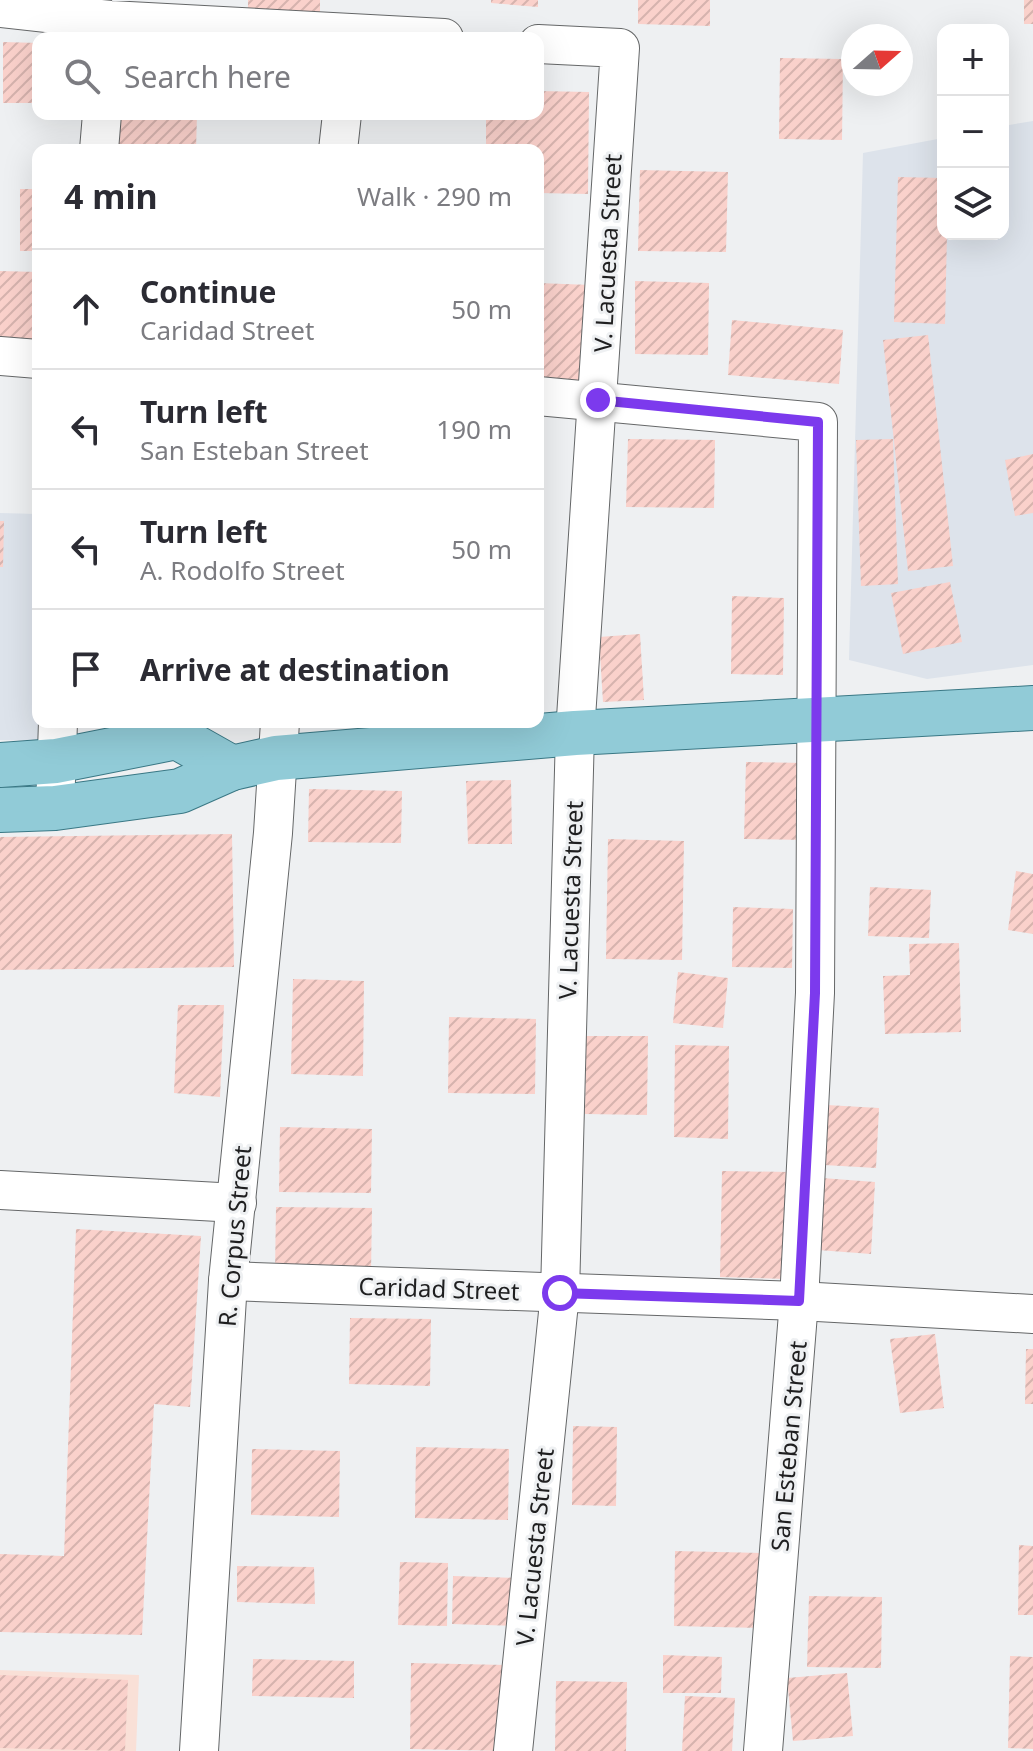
<!DOCTYPE html>
<html lang="en">
<head>
<meta charset="utf-8">
<style>
  :root { --surface:#fff; --page:#f2f2f3; --text:#2b2b33; --muted:#7c7c81; --line:#e1e1e2 }
  body { margin:0; font-family:"Noto Sans",sans-serif; background:var(--page); color:var(--text) }
  .controls { position:absolute; right:24px; top:24px; display:grid; overflow:hidden; border-radius:16px; box-shadow:0 8px 32px #0002 }
  .controls button { width:72px; height:72px; display:grid; place-items:center; padding:0; border:0; border-bottom:2px solid var(--line); background:var(--surface); color:var(--text); font:40px sans-serif }
  .compass { position:absolute; left:841px; top:24px; width:72px; height:72px; border-radius:50%; background:var(--surface); box-shadow:0 8px 32px #0002; rotate:70deg }
  .stop { position:absolute; width:24px; height:24px; margin:-18px; border:6px solid #7c3aed; border-radius:50%; background:#fff }
  .stop.end { background:#7c3aed; border-color:#fff; box-shadow:0 2px 8px #0008 }
  .list { margin:0; padding:0; list-style:none }
  h2 { display:flex; justify-content:space-between; align-items:center; height:104px; margin:0; padding:0 32px; font-size:34px }
  h2 small { font-size:26px; font-weight:400; color:var(--muted) }
  .list li { display:grid; grid-template-columns:52px 1fr auto; gap:24px; align-items:center; box-sizing:border-box; height:120px; padding:0 32px; border-top:2px solid var(--line) }
  .list b { display:block; font-size:30px; white-space:nowrap }
  .list p { margin:0; font-size:26px; white-space:nowrap; color:var(--muted) }
  .list em { font-size:26px; font-style:normal; color:var(--muted) }
  .icon { flex:none; width:44px; height:44px; fill:none; stroke:currentColor; stroke-width:2; stroke-linecap:round; stroke-linejoin:round }
  .map { position:relative; flex:none; width:1033px; height:1751px; overflow:hidden }
  .search { position:absolute; background:var(--surface); box-shadow:0 8px 32px #0002; left:32px; top:32px; width:512px; height:88px; display:flex; align-items:center; gap:20px; box-sizing:border-box; padding:0 28px; border-radius:16px; color:var(--muted); font-size:30px }
  .panel { position:absolute; background:var(--surface); box-shadow:0 8px 32px #0002; left:32px; top:144px; width:512px; height:584px; border-radius:16px }
  .map>svg:first-child { display:block }
  .built { fill:#dde3eb }
  .medical { fill:#f9e0d7 }
  .building { fill:url(#building-hatch) }
  .lines { fill:none; stroke-linecap:round; stroke-linejoin:round }
  .minor-casing { stroke:#656768; stroke-width:40 }
  .major-casing { stroke:#3a7885; stroke-width:46 }
  .minor { stroke:#fff; stroke-width:38 }
  .major { stroke:#91cbd7; stroke-width:44 }
  .route { stroke:#7c3aed; stroke-width:10 }
  .labels { text-anchor:middle; dominant-baseline:central; stroke-width:6; stroke-linejoin:round; paint-order:stroke }
  .street-label { font-size:24px; fill:#1f1f20; stroke:#eef0f2 }
</style>
</head>
<body>
<div class="map">
<svg width="1033" height="1751" viewBox="0 0 1033 1751">
  <defs>
    <pattern id="building-hatch" width="6" height="6" patternUnits="userSpaceOnUse" patternTransform="scale(2)"><rect width="6" height="6" fill="#fad1cb"/><path d="M-1 1l2-2M0 6l6-6M5 7l2-2" fill="none" stroke="#d6b3ae"/></pattern>
  </defs>
  <rect width="100%" height="100%" fill="#eef0f2"/>
  <!-- built -->
  <g class="built">
    <polygon points="1033,121 1033,665 927,679 849,660 863,153 943,138 943,234 1003,234 1003,126"/>
    <polygon points="0,513 38,514 38,722 43,722 42,741 0,740"/>
  </g>
  <!-- medical -->
  <polygon class="medical" points="0,1670 139,1675 136,1751 0,1751"/>
  <!-- building -->
  <g class="building">
    <polygon points="248,0 320,0 320,17 248,15"/>
    <polygon points="491,0 538,0 538,7 491,3"/>
    <polygon points="638,0 710,0 710,26 638,24"/>
    <rect x="1024" y="0" width="9" height="24"/>
    <polygon points="3,42 38,43 38,103 3,103"/>
    <polygon points="780,58 843,59 842,140 779,139"/>
    <polygon points="538,91 589,92 588,194 538,193 538,150 486,150 486,114 538,114"/>
    <polygon points="115,114 197,114 196,150 115,150"/>
    <polygon points="640,170 728,172 726,252 638,251"/>
    <polygon points="898,177 943,178 943,234 947,234 945,324 894,322"/>
    <rect x="20" y="189" width="18" height="62"/>
    <polygon points="0,271 38,272 38,342 0,342"/>
    <polygon points="635,281 709,283 708,355 635,354"/>
    <polygon points="538,283 591,285 590,385 538,384"/>
    <polygon points="732,320 843,330 839,384 728,375"/>
    <polygon points="928,335 953,566 908,571 883,340"/>
    <polygon points="628,439 715,440 714,508 626,507"/>
    <polygon points="893,439 898,584 861,586 856,440"/>
    <polygon points="1033,454 1033,513 1015,516 1005,460"/>
    <polygon points="0,521 4,521 3,567 0,567"/>
    <polygon points="950,582 962,642 903,654 891,593"/>
    <polygon points="732,596 784,598 783,675 731,674"/>
    <polygon points="640,634 644,700 603,702 599,637"/>
    <polygon points="746,762 808,763 807,840 744,839"/>
    <polygon points="511,780 512,844 468,844 466,781"/>
    <polygon points="309,789 402,791 401,843 308,842"/>
    <polygon points="232,834 234,967 0,970 0,837"/>
    <polygon points="608,839 684,841 682,960 606,959"/>
    <polygon points="1016,871 1033,874 1033,934 1008,930"/>
    <polygon points="870,887 931,890 929,938 868,936"/>
    <polygon points="733,907 793,909 792,968 732,967"/>
    <polygon points="959,943 961,1032 885,1034 883,976 910,975 909,944"/>
    <polygon points="678,972 728,978 723,1028 673,1023"/>
    <polygon points="293,979 364,981 363,1076 291,1074"/>
    <polygon points="178,1005 224,1005 220,1097 174,1093"/>
    <polygon points="449,1017 536,1019 535,1094 448,1093"/>
    <polygon points="586,1036 648,1036 647,1115 585,1114"/>
    <polygon points="675,1045 729,1046 728,1139 674,1137"/>
    <polygon points="827,1105 879,1108 876,1168 824,1165"/>
    <polygon points="280,1127 372,1129 371,1193 279,1192"/>
    <polygon points="722,1171 788,1172 786,1279 720,1277"/>
    <polygon points="822,1178 875,1182 871,1254 818,1250"/>
    <polygon points="276,1207 372,1208 371,1273 275,1272"/>
    <polygon points="76,1229 201,1236 190,1407 154,1404 142,1635 0,1632 0,1554 64,1556"/>
    <polygon points="350,1318 431,1319 430,1386 349,1384"/>
    <polygon points="935,1334 944,1408 900,1413 890,1339"/>
    <polygon points="1026,1349 1033,1349 1033,1404 1025,1404"/>
    <polygon points="573,1426 617,1427 616,1506 572,1505"/>
    <polygon points="416,1447 509,1449 508,1520 415,1518"/>
    <polygon points="252,1449 340,1451 339,1517 251,1515"/>
    <polygon points="1019,1545 1033,1546 1033,1615 1018,1615"/>
    <polygon points="675,1551 762,1553 760,1628 674,1626"/>
    <polygon points="400,1562 448,1563 447,1626 398,1625"/>
    <polygon points="237,1566 314,1567 315,1604 237,1602"/>
    <polygon points="453,1576 521,1578 519,1626 452,1624"/>
    <polygon points="809,1596 882,1597 881,1668 807,1667"/>
    <polygon points="663,1655 722,1657 721,1693 663,1693"/>
    <polygon points="1010,1656 1033,1657 1033,1749 1008,1748"/>
    <polygon points="253,1659 354,1661 354,1698 252,1696"/>
    <polygon points="411,1663 507,1665 505,1751 410,1749"/>
    <polygon points="847,1673 853,1736 793,1741 787,1678"/>
    <polygon points="0,1675 128,1680 125,1751 0,1748"/>
    <polygon points="556,1681 627,1682 626,1751 555,1751"/>
    <polygon points="685,1696 735,1698 732,1751 682,1751"/>
  </g>
  <g class="lines">
    <defs>
      <g id="minor">
        <polyline points="0,8 110,20 444,38"/>
        <polyline points="99,150 102,114"/>
        <polyline points="338,150 342,114"/>
        <polyline points="0,356 38,359"/>
        <polyline points="538,396 818,422 815,993 799,1301 763,1751"/>
        <polyline points="55,808 58,722"/>
        <polyline points="0,1190 237,1203"/>
        <polyline points="228,1281 799,1301 1033,1314"/>
        <polyline points="199,1751 228,1281 273,833 280,722"/>
        <polyline points="513,1751 560,1293 575,733 620,48 538,44"/>
      </g>
      <g id="major">
        <polyline points="0,765 56,761 177,737 232,768"/>
        <polyline points="0,810 55,808 180,791 232,768 276,758 575,733 1033,708"/>
      </g>
    </defs>
    <!-- minor casing -->
    <use href="#minor" class="minor-casing"/>
    <!-- major casing -->
    <use href="#major" class="major-casing"/>
    <!-- minor -->
    <use href="#minor" class="minor"/>
    <!-- major -->
    <use href="#major" class="major"/>
  </g>
  <g class="lines">
    <!-- route -->
    <polyline class="route" points="560,1293 799,1301 815,993 818,422 598,400"/>
  </g>
  <g class="labels">
    <!-- street labels -->
    <g class="street-label">
      <text transform="translate(607 253) rotate(-87)">V. Lacuesta Street</text>
      <text transform="translate(570 900) rotate(-88)">V. Lacuesta Street</text>
      <text transform="translate(234 1236) rotate(-85)">R. Corpus Street</text>
      <text transform="translate(439 1288) rotate(2)">Caridad Street</text>
      <text transform="translate(788 1446) rotate(-85)">San Esteban Street</text>
      <text transform="translate(534 1547) rotate(-84)">V. Lacuesta Street</text>
    </g>
  </g>
</svg>
<div class="controls">
<button>+</button>
<button>−</button>
<button><svg class="icon" aria-label="layers" viewBox="0 0 24 24"><path d="M12 4l9 5-9 5-9-5zM3 14l9 5 9-5"/></svg></button>
</div>
<svg class="compass" viewBox="-18 -18 36 36"><path d="M0-13l5 13h-10z" fill="#e53935"/><path d="M0 13l5-13h-10z" fill="#7c7c81"/></svg>
<div class="stop" style="left:560px;top:1293px"></div>
<div class="stop end" style="left:598px;top:400px"></div>
<div class="search"><svg class="icon" aria-label="search" viewBox="0 0 24 24"><circle cx="10" cy="10" r="6"/><path d="M15 15l6 6"/></svg>Search here</div>
<section class="panel">
<h2>4 min<small>Walk · 290 m</small></h2>
<ul class="list">
<li><svg class="icon" aria-label="ahead" viewBox="0 0 24 24"><path d="M12 20V5M6 11l6-6 6 6"/></svg><div><b>Continue</b><p>Caridad Street</p></div><em>50 m</em></li>
<li><svg class="icon" aria-label="left" viewBox="0 0 24 24"><path d="M17 20v-9H6M10 6l-5 5 5 5"/></svg><div><b>Turn left</b><p>San Esteban Street</p></div><em>190 m</em></li>
<li><svg class="icon" aria-label="left" viewBox="0 0 24 24"><path d="M17 20v-9H6M10 6l-5 5 5 5"/></svg><div><b>Turn left</b><p>A. Rodolfo Street</p></div><em>50 m</em></li>
<li><svg class="icon" aria-label="arrive" viewBox="0 0 24 24"><path d="M6 21V4h12l-3 4 3 4H6"/></svg><div><b>Arrive at destination</b></div></li>
</ul>
</section>
</div>
</body>
</html>
